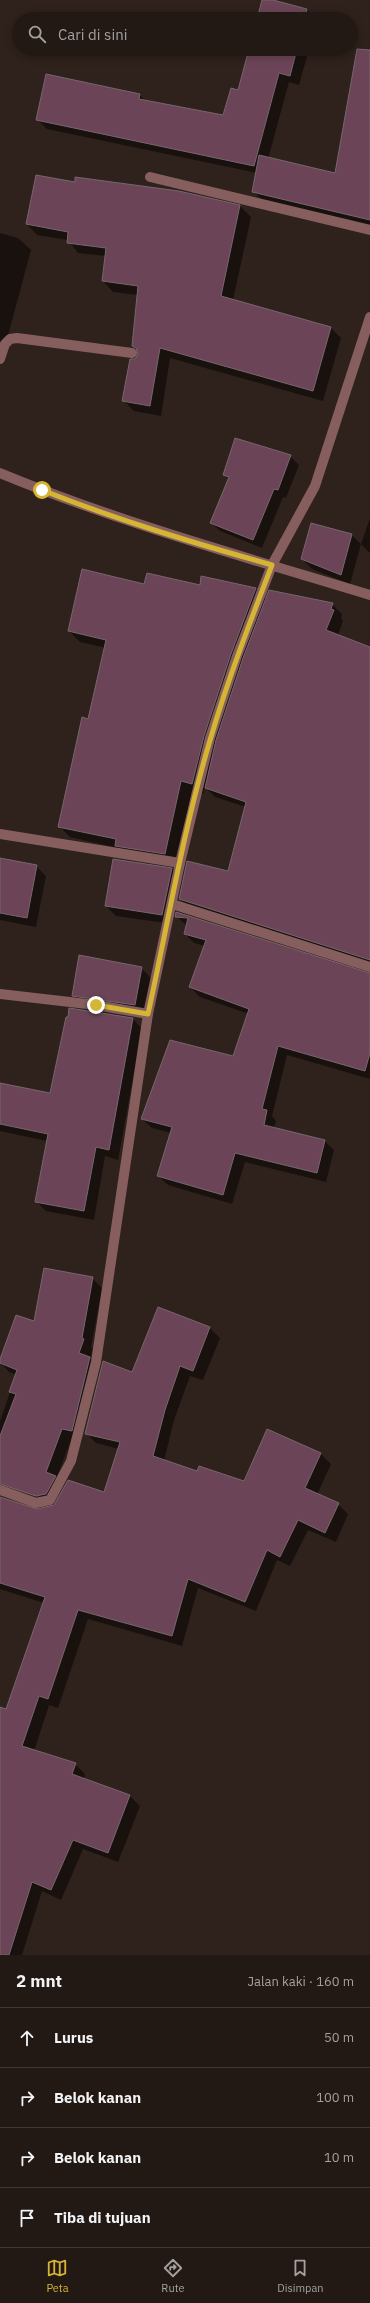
<!DOCTYPE html>
<html lang="id">
<head>
<meta charset="utf-8">
<style>
  :root { --surface:#231914; --page:#2f2622; --text:#f1f3f6; --muted:#a3a0a0; --line:#403834; --accent:#d5b534 }
  body { margin:0; font-family:"IBM Plex Sans",sans-serif; background:var(--page); color:var(--text) }
  .stop { position:absolute; width:12px; height:12px; margin:-9px; border:3px solid #d5b534; border-radius:50%; background:#fff }
  .stop.end { background:#d5b534; border-color:#fff; box-shadow:0 1px 4px #0008 }
  .list { margin:0; padding:0; list-style:none }
  h2 { display:flex; justify-content:space-between; align-items:center; height:52px; margin:0; padding:0 16px; font-size:17px }
  h2 small { font-size:13px; font-weight:400; color:var(--muted) }
  .list li { display:grid; grid-template-columns:26px 1fr auto; gap:12px; align-items:center; box-sizing:border-box; height:60px; padding:0 16px; border-top:1px solid var(--line) }
  .list b { display:block; font-size:15px; white-space:nowrap }
  .list em { font-size:13px; font-style:normal; color:var(--muted) }
  .icon { flex:none; width:22px; height:22px; fill:none; stroke:currentColor; stroke-width:2; stroke-linecap:round; stroke-linejoin:round }
  .map { position:relative; flex:none; width:370px; height:1955px; overflow:hidden }
  .search { position:absolute; background:var(--surface); box-shadow:0 2px 10px #0003; left:12px; right:12px; top:12px; height:44px; display:flex; align-items:center; gap:10px; box-sizing:border-box; padding:0 14px; border-radius:22px; color:var(--muted); font-size:15px }
  .sheet { height:292px; background:var(--surface) }
  nav { display:flex; justify-content:space-around; align-items:center; box-sizing:border-box; height:56px; border-top:1px solid var(--line); background:var(--surface); font-size:11px; color:var(--muted) }
  nav a { display:grid; justify-items:center; gap:2px }
  nav .on { color:var(--accent) }
  .map>svg:first-child { display:block }
  .shadow { fill:#0007 }
  .building { fill:#6b4557; stroke:#77666d }
  .lines { fill:none; stroke-linecap:round; stroke-linejoin:round }
  .minor { stroke:#875e5e; stroke-width:10 }
  .route { stroke:#d5b534; stroke-width:5 }
</style>
</head>
<body>
<div class="map">
<svg width="370" height="1955" viewBox="0 0 370 1955">
  <rect width="100%" height="100%" fill="#2f211b"/>
  <!-- shadow -->
  <g class="shadow">
    <polygon points="264,0 307,10 316,19 258,19"/>
    <polygon points="251,49 309,49 299,85 289,82 268,159 335,175 370,92 370,227 263,201 253,191 257,173 47,129 37,119 140,95 146,102 224,116 239,92"/>
    <polygon points="76,183 179,192 240,206 251,217 233,300 331,328 341,338 323,401 170,358 161,416 134,411 124,401 135,360 139,354 133,346 138,295 113,292 103,281 106,256 78,253 68,240 37,235 27,224"/>
    <polygon points="0,233 18,238 31,250 6,343 0,342"/>
    <polygon points="290,456 299,465 286,498 283,497 262,548 220,531 211,523 229,479 224,475"/>
    <polygon points="370,518 370,553 361,544 350,584 312,569 302,559 352,535 361,544"/>
    <polygon points="202,577 256,589 267,599 332,604 342,614 341,618 343,621 338,635 370,654 370,966 190,909 180,899 229,872 246,807 215,797 205,787 203,794 192,791 176,864 127,856 118,848 70,837 59,826 89,720 106,648 80,642 69,631 145,585 200,586"/>
    <polygon points="0,859 36,866 46,876 36,927 0,920"/>
    <polygon points="113,860 172,869 181,879 172,924 116,916 106,906"/>
    <polygon points="177,913 370,974 370,1079 287,1055 272,1116 276,1121 274,1128 325,1141 334,1150 326,1182 245,1162 232,1204 168,1185 158,1176 171,1133 152,1128 142,1119 233,1057 249,1014 200,997 190,987 205,946 194,943 185,934 187,926 176,916"/>
    <polygon points="141,968 151,978 145,1014 82,1005 73,995"/>
    <polygon points="133,1019 142,1029 118,1160 105,1156 94,1220 46,1211 36,1201 47,1141 0,1131 0,1084 51,1094"/>
    <polygon points="92,1278 102,1288 91,1347 93,1349 90,1358 99,1367 48,1500 0,1479 0,1421 16,1375 9,1372 0,1362 35,1323"/>
    <polygon points="158,1308 210,1328 220,1338 203,1380 190,1376 174,1420 164,1461 197,1472 244,1483 321,1454 331,1464 317,1495 338,1504 348,1514 336,1542 308,1530 290,1566 277,1560 256,1611 198,1588 182,1646 88,1619 58,1708 49,1705 34,1751 75,1764 85,1774 84,1779 130,1796 140,1806 118,1862 83,1849 61,1900 42,1891 22,1955 0,1955 0,1708 7,1710 44,1603 0,1589 0,1511 44,1525 104,1494 119,1449 96,1443 86,1433 133,1373"/>
  </g>
  <!-- building -->
  <g class="building">
    <polygon points="262,0 273,0 307,9 305,19 257,19"/>
    <polygon points="249,49 297,49 290,76 279,73 254,166 36,120 46,74 140,94 139,99 223,115 231,88 238,90"/>
    <polygon points="357,49 370,50 370,220 252,192 259,155 335,173"/>
    <polygon points="36,175 75,182 75,177 179,191 240,205 221,296 331,327 313,391 160,348 150,406 122,401 130,359 135,359 138,354 136,348 132,346 138,286 102,281 106,248 67,243 68,232 26,224"/>
    <polygon points="235,438 291,455 278,490 274,489 253,540 210,523 229,477 223,475"/>
    <polygon points="311,523 352,534 341,575 301,559"/>
    <polygon points="82,569 144,584 147,573 200,585 201,576 256,588 231,654 204,736 192,784 181,781 165,854 115,846 116,839 58,827 82,717 88,719 106,640 68,631"/>
    <polygon points="269,590 333,603 331,609 334,610 326,630 370,647 370,960 179,899 187,861 228,871 246,802 205,788 216,740 243,658"/>
    <polygon points="0,858 37,865 27,918 0,913"/>
    <polygon points="113,859 172,868 162,915 105,906"/>
    <polygon points="176,912 370,973 370,1053 365,1071 278,1046 262,1109 267,1110 264,1125 325,1140 317,1173 235,1153 223,1195 157,1176 172,1127 141,1119 170,1040 233,1056 249,1009 189,987 206,940 184,934 188,918 175,917"/>
    <polygon points="79,955 142,967 135,1005 72,996"/>
    <polygon points="69,1008 133,1018 109,1150 96,1147 84,1211 35,1202 48,1134 0,1124 0,1083 50,1093 66,1017 68,1017"/>
    <polygon points="44,1268 93,1277 82,1338 84,1339 79,1353 90,1357 72,1431 62,1429 46,1472 56,1476 46,1494 36,1496 0,1484 0,1436 16,1394 9,1392 17,1370 0,1363 0,1359 16,1315 34,1321"/>
    <polygon points="158,1307 210,1327 193,1371 180,1366 165,1410 153,1456 197,1471 199,1466 244,1481 267,1429 321,1453 305,1488 339,1503 325,1533 298,1520 280,1557 267,1550 245,1602 188,1579 172,1636 78,1610 48,1699 39,1696 22,1746 76,1763 72,1774 130,1795 108,1853 73,1840 51,1890 32,1882 9,1955 0,1955 0,1707 6,1709 45,1597 0,1583 0,1497 37,1509 54,1505 68,1480 104,1492 120,1442 85,1434 103,1361 132,1372"/>
  </g>
  <g class="lines">
    <!-- minor -->
    <g class="minor">
      <polyline points="150,177 370,230"/>
      <polyline points="0,359 5,344 10,339 17,338 132,353"/>
      <path d="M 0,473 C 121,523 245,557 370,595"/>
      <polyline points="0,834 180,863"/>
      <polyline points="172,904 370,967"/>
      <polyline points="0,994 96,1005 148,1014"/>
      <polyline points="0,1490 36,1503 50,1500 71,1461 96,1362 148,1014 180,863 210,738 237,656 272,565 315,486 370,317"/>
    </g>
  </g>
  <g class="lines">
    <!-- route -->
    <path class="route" d="M 42,490 C 117,520 194,543 272,565 C 250,622 228,679 211,737 C 184,826 168,923 148,1014 L 96,1005"/>
  </g>
</svg>
<div class="stop" style="left:42px;top:490px"></div>
<div class="stop end" style="left:96px;top:1005px"></div>
<div class="search"><svg class="icon" aria-label="search" viewBox="0 0 24 24"><circle cx="10" cy="10" r="6"/><path d="M15 15l6 6"/></svg>Cari di sini</div>
</div>
<section class="sheet">
<h2>2 mnt<small>Jalan kaki · 160 m</small></h2>
<ul class="list">
<li><svg class="icon" aria-label="ahead" viewBox="0 0 24 24"><path d="M12 20V5M6 11l6-6 6 6"/></svg><div><b>Lurus</b></div><em>50 m</em></li>
<li><svg class="icon" aria-label="right" viewBox="0 0 24 24"><path d="M7 20v-9h11M14 6l5 5-5 5"/></svg><div><b>Belok kanan</b></div><em>100 m</em></li>
<li><svg class="icon" aria-label="right" viewBox="0 0 24 24"><path d="M7 20v-9h11M14 6l5 5-5 5"/></svg><div><b>Belok kanan</b></div><em>10 m</em></li>
<li><svg class="icon" aria-label="arrive" viewBox="0 0 24 24"><path d="M6 21V4h12l-3 4 3 4H6"/></svg><div><b>Tiba di tujuan</b></div></li>
</ul>
</section>
<nav>
<a class="on"><svg class="icon" aria-label="map" viewBox="0 0 24 24"><path d="M3 6l6-2 6 2 6-2v14l-6 2-6-2-6 2zM9 4v14M15 6v14"/></svg>Peta</a>
<a><svg class="icon" aria-label="directions" viewBox="0 0 24 24"><path d="M12 3l9 9-9 9-9-9zM9 14v-3h6M13 9l2 2-2 2"/></svg>Rute</a>
<a><svg class="icon" aria-label="saved" viewBox="0 0 24 24"><path d="M7 4h10v16l-5-4-5 4z"/></svg>Disimpan</a>
</nav>
</body>
</html>
